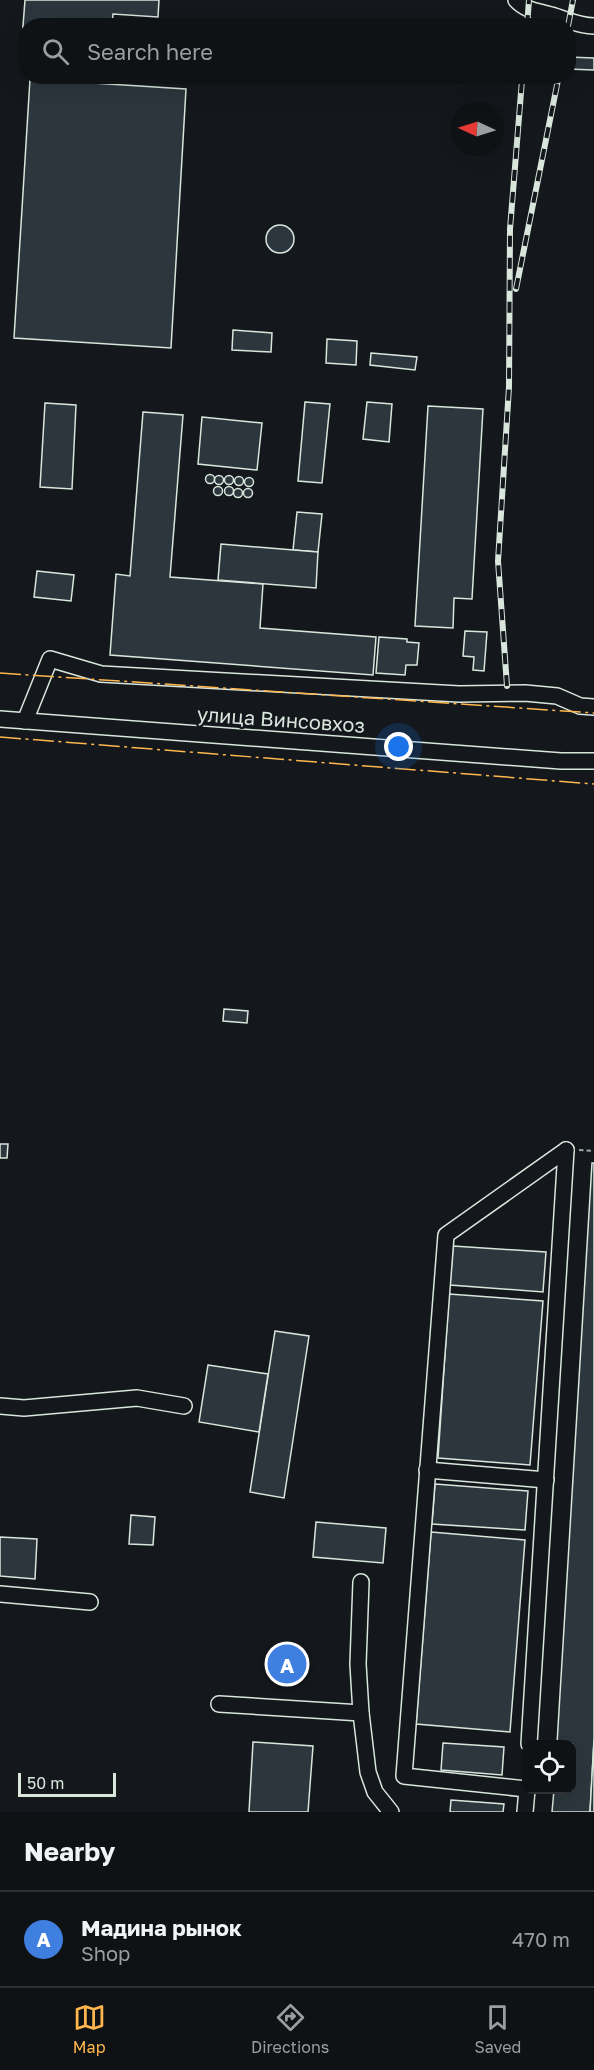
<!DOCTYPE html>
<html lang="en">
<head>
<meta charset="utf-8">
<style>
  :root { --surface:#0f1215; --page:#181b1e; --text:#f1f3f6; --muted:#9b9ea0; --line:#2f3234; --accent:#ffb74d }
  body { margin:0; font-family:"Golos Text",sans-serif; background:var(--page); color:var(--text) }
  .controls { position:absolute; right:18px; bottom:18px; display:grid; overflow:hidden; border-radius:12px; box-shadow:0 6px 24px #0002 }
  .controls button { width:54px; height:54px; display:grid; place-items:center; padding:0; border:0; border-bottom:2px solid var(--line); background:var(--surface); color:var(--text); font:30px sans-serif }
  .compass { position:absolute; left:450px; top:102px; width:54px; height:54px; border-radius:50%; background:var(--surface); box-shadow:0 6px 24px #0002; rotate:274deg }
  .scale { position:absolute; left:18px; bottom:15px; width:98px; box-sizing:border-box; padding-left:6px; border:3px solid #d8e6dc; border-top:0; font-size:16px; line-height:21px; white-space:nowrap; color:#d8e6dc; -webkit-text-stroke:4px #14181c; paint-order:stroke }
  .you { position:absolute; left:399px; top:747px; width:21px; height:21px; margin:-15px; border:4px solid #fff; border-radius:50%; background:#1a73e8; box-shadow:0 0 0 9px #1a73e833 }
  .badge { display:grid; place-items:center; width:39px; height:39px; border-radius:50%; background:var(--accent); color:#fff; font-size:20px; font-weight:700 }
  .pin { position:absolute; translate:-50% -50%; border:3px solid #fff; box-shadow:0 2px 6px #0006 }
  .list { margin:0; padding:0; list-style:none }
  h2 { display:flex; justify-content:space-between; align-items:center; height:78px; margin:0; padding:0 24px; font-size:26px }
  h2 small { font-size:20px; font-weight:400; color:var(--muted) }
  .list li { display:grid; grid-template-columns:39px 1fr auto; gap:18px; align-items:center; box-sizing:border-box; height:96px; padding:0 24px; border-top:2px solid var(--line) }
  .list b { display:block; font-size:22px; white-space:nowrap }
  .list p { margin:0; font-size:20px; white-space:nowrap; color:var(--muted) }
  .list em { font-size:20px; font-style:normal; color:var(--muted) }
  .icon { flex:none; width:33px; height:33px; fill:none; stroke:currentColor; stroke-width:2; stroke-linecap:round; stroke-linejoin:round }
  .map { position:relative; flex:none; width:594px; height:1812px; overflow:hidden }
  .search { position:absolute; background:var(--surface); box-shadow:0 6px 24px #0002; left:18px; right:18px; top:18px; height:66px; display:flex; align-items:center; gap:15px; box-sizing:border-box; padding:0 21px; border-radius:24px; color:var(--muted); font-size:22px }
  .sheet { height:174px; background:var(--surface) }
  nav { display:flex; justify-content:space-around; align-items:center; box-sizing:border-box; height:84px; border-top:2px solid var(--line); background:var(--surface); font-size:16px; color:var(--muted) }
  nav a { display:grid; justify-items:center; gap:3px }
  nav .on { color:var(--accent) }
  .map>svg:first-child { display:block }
  .building { fill:#2c363c; stroke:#d8e6dc; stroke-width:1.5 }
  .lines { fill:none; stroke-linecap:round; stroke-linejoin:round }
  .minor-casing { stroke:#d8e6dc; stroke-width:18 }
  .path { stroke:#9da8a2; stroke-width:2; stroke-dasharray:4.5 3; stroke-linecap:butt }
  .minor { stroke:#14181c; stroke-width:15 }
  .rail-casing { stroke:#d8e6dc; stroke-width:6 }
  .rail { stroke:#14181c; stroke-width:4; stroke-dasharray:11; stroke-linecap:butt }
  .power { stroke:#ffb74d; stroke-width:1.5; stroke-dasharray:21 4.5 3 4.5; stroke-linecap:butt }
  .labels { text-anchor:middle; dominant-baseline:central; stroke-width:4.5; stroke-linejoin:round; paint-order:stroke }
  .street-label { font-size:20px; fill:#d8e6dc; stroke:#14181c }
</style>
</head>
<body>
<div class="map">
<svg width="594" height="1812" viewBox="0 0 594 1812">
  <rect width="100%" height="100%" fill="#14181c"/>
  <!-- building -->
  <g class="building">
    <polygon points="25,0 159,0 158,17 113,14 112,26 26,26 26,52 21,52"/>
    <polygon points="568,57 594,58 594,70 568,69"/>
    <polygon points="30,79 186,89 171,348 14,338"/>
    <circle cx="280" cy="239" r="14"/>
    <polygon points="233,330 272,333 271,352 232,350"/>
    <polygon points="327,339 357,341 356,365 326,363"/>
    <polygon points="371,353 417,357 415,370 370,365"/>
    <polygon points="305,402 330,404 322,483 298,481"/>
    <polygon points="367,402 392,404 389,442 363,439"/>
    <polygon points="45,403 76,405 72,489 40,487"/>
    <polygon points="428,406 483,409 472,599 454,598 453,628 415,626"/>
    <polygon points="143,412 183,415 170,577 263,584 260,628 376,637 373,675 110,655 116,574 130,576"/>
    <polygon points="202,417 262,423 257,470 198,464"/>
    <circle cx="210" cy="479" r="4.5"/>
    <circle cx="219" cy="480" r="4.5"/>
    <circle cx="229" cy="480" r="4.5"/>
    <circle cx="239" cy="481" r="4.5"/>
    <circle cx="249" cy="482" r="4.5"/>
    <circle cx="218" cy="491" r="4.5"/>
    <circle cx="229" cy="491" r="4.5"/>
    <circle cx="238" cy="493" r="4.5"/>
    <circle cx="248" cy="493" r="4.5"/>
    <polygon points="297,512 322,514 318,552 293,550"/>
    <polygon points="221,544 318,552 316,588 218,580"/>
    <polygon points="37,571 74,575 71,601 34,597"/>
    <polygon points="465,631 487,632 484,671 473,670 474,657 463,656"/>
    <polygon points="379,637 407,639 407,642 419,643 417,665 406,665 405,675 376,673"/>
    <polygon points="224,1009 248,1011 247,1023 223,1021"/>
    <polygon points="0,1144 8,1144 7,1158 0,1158"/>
    <polygon points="592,1163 594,1163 594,1740 590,1812 552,1812 554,1790 572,1790 572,1744 557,1744"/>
    <polygon points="453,1246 546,1252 543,1292 450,1285"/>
    <polygon points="449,1294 543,1301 530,1465 438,1458"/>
    <polygon points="275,1331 309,1336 284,1498 250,1492"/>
    <polygon points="208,1365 268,1374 259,1432 199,1422"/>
    <polygon points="435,1484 528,1491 525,1530 432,1524"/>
    <polygon points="131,1515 155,1517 153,1545 129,1544"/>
    <polygon points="316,1522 386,1528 383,1563 313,1557"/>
    <polygon points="431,1532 525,1540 510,1732 416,1724"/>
    <polygon points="0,1537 37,1539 35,1579 0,1576"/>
    <polygon points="594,1740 594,1812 590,1812"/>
    <polygon points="253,1742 313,1746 308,1812 249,1812"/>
    <polygon points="443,1743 504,1747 502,1775 441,1770"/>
    <polygon points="451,1800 504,1804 503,1812 450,1812"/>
  </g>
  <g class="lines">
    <defs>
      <g id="minor">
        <path d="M 516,0 C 526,11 538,11 551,15 C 566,19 578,26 594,26"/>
        <polyline points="0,719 561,761 594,761"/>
        <polyline points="25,721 50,659 101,674 459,694 525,693 557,696 580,706 594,707"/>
        <polyline points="0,1406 24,1408 137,1398 184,1406"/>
        <polyline points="427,1470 546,1480"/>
        <polyline points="361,1582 358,1664 361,1713 368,1772 375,1792 391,1812"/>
        <polyline points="0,1594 90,1602"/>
        <polyline points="219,1704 361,1713"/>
        <polyline points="529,1744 566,1150"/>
        <polyline points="526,1789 404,1776 446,1235 566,1150"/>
        <polyline points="525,1812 527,1790"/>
      </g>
    </defs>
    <!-- minor casing -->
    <use href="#minor" class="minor-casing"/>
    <!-- path -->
    <polyline class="path" points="579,1150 594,1151"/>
    <!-- minor -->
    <use href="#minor" class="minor"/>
    <defs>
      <g id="rail">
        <polyline points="527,26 529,0"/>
        <polyline points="568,26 573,0"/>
        <polyline points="516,289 558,80"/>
        <polyline points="507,686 498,561 509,387 510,229 522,80"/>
      </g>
    </defs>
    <!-- rail casing -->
    <use href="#rail" class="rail-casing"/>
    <!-- rail -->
    <use href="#rail" class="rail"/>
    <!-- power -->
    <g class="power">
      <polyline points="0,673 594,713"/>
      <polyline points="0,737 594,784"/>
    </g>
  </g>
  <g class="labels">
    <!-- street labels -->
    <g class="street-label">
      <text transform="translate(281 719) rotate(4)">улица Винсовхоз</text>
    </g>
  </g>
</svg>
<div class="controls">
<button><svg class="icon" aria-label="locate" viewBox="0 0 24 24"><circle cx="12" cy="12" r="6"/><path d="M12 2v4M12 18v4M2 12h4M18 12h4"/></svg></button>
</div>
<svg class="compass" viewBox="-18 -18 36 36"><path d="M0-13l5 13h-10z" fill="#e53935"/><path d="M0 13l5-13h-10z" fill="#9b9ea0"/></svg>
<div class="scale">50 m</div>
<div class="you"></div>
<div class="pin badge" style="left:287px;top:1664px;background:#3f7fe0">A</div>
<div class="search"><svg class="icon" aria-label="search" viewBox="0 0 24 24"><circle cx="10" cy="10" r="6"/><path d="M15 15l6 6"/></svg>Search here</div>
</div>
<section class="sheet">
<h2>Nearby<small></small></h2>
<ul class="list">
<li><span class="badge" style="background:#3f7fe0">A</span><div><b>Мадина рынок</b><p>Shop</p></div><em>470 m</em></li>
</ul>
</section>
<nav>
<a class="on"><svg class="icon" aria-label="map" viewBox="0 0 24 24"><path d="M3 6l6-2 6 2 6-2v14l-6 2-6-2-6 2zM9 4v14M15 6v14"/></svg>Map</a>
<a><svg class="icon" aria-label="directions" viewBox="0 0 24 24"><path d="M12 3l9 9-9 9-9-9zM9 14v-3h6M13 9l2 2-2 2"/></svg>Directions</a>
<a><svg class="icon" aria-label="saved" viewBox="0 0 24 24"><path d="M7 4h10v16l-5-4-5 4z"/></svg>Saved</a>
</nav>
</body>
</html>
